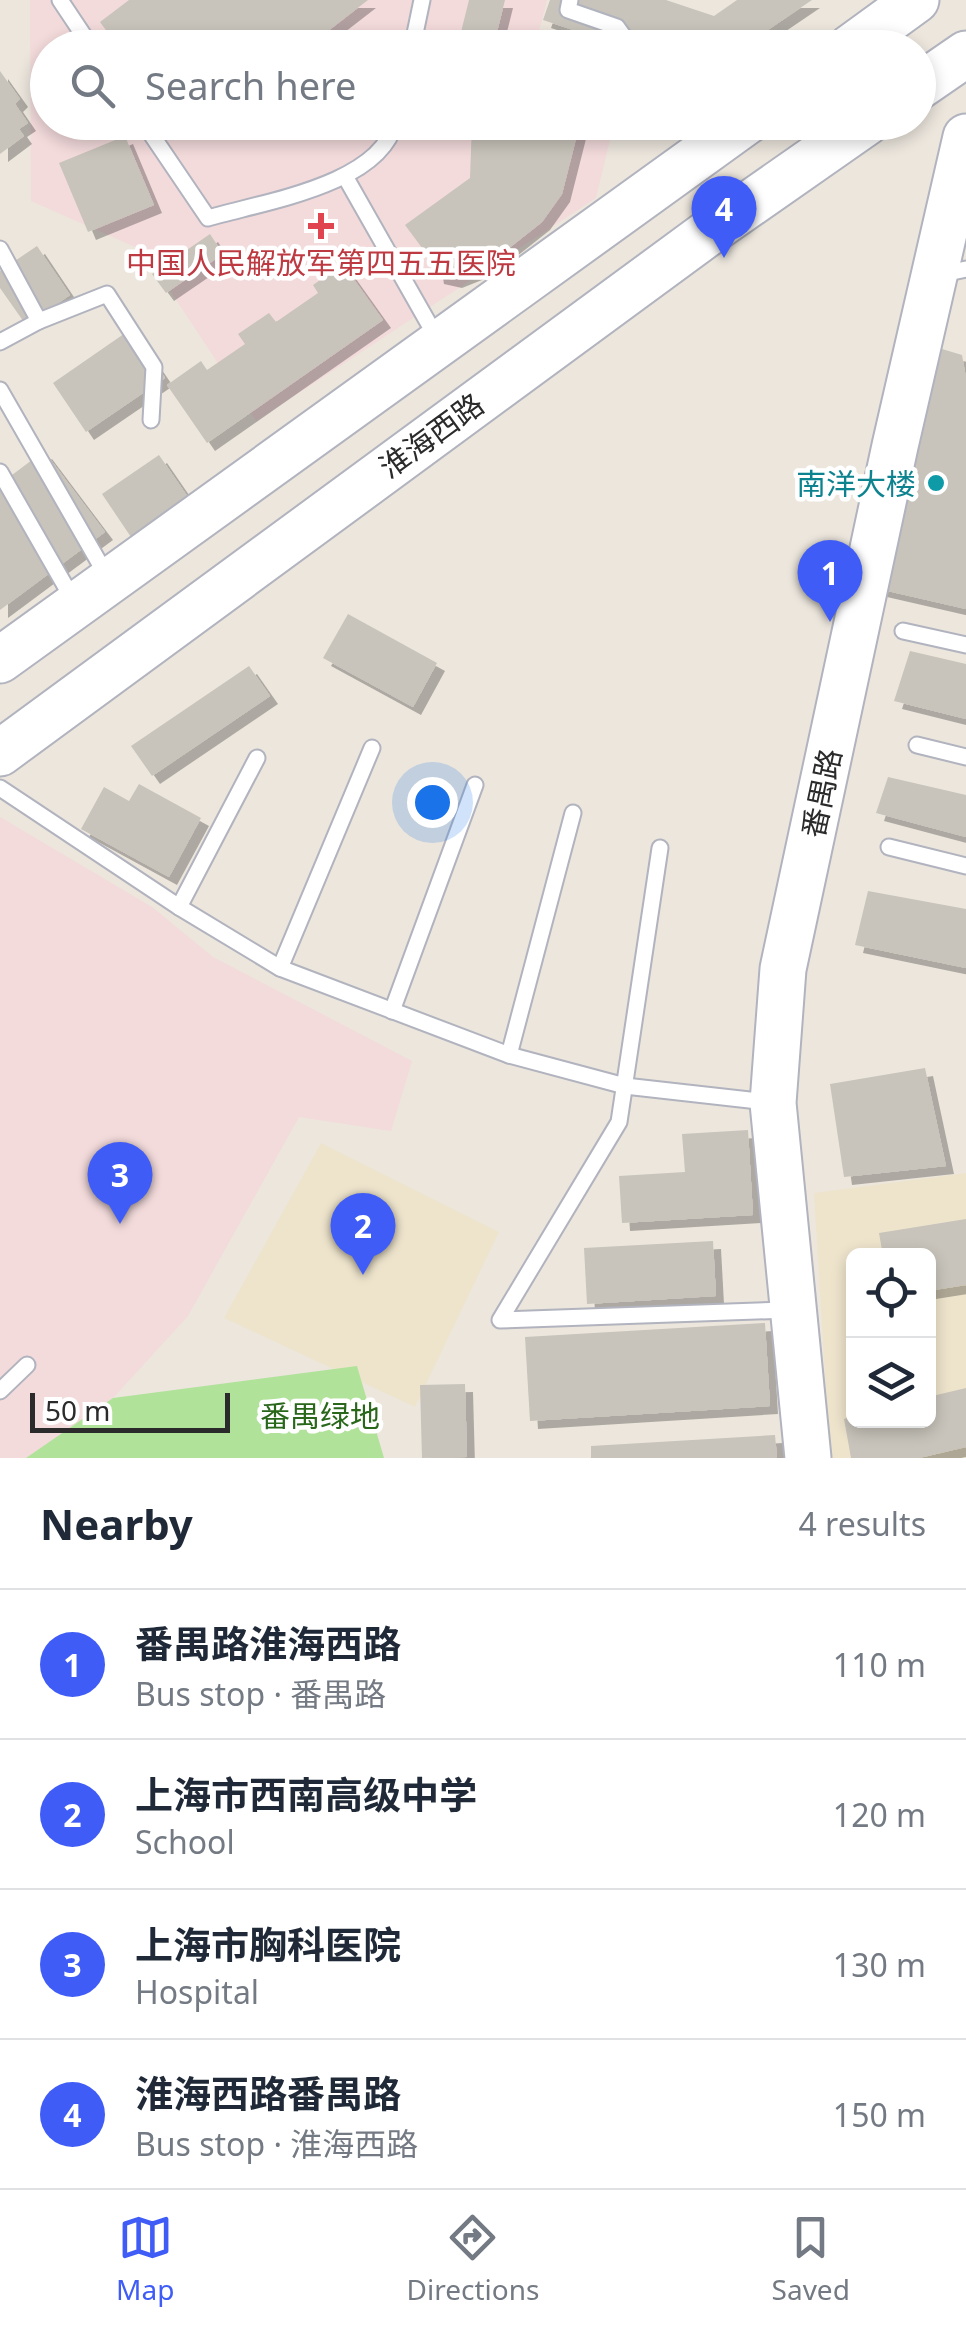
<!DOCTYPE html>
<html lang="en">
<head>
<meta charset="utf-8">
<style>
  :root { --surface:#fff; --page:#f2f2f3; --text:#1f2937; --muted:#747a83; --line:#e0e1e3; --accent:#3f5cf7 }
  body { margin:0; font-family:"Noto Sans","Noto Sans SC",sans-serif; background:var(--page); color:var(--text) }
  .controls { position:absolute; right:30px; bottom:30px; display:grid; overflow:hidden; border-radius:15px; box-shadow:0 5px 15px #0003 }
  .controls button { width:90px; height:90px; display:grid; place-items:center; padding:0; border:0; border-bottom:2px solid var(--line); background:var(--surface); color:var(--text); font:50px sans-serif }
  .scale { position:absolute; left:30px; bottom:25px; width:200px; box-sizing:border-box; padding-left:10px; border:5px solid #2b2b2b; border-top:0; font-size:28px; line-height:35px; white-space:nowrap; color:#2b2b2b; -webkit-text-stroke:8px #fff; paint-order:stroke }
  .you { position:absolute; left:432px; top:802px; width:35px; height:35px; margin:-25px; border:8px solid #fff; border-radius:50%; background:#1a73e8; box-shadow:0 0 0 15px #1a73e833 }
  .badge { display:grid; place-items:center; width:65px; height:65px; border-radius:50%; background:var(--accent); color:#fff; font-size:32px; font-weight:700 }
  .pin { position:absolute; translate:-50% -82px; filter:drop-shadow(0 2px 5px #0008) }
  .pin::after { content:''; position:absolute; top:52px; width:35px; height:30px; background:inherit; clip-path:polygon(0 0,100% 0,50% 100%) }
  .list { margin:0; padding:0; list-style:none }
  h2 { display:flex; justify-content:space-between; align-items:center; height:130px; margin:0; padding:0 40px; font-size:42px }
  h2 small { font-size:32px; font-weight:400; color:var(--muted) }
  .list li { display:grid; grid-template-columns:65px 1fr auto; gap:30px; align-items:center; box-sizing:border-box; height:150px; padding:0 40px; border-top:2px solid var(--line) }
  .list b { display:block; font-size:38px; white-space:nowrap }
  .list p { margin:0; font-size:32px; white-space:nowrap; color:var(--muted) }
  .list em { font-size:32px; font-style:normal; color:var(--muted) }
  .icon { flex:none; width:55px; height:55px; fill:none; stroke:currentColor; stroke-width:2; stroke-linecap:round; stroke-linejoin:round }
  .map { position:relative; flex:none; width:966px; height:1458px; overflow:hidden }
  .search { position:absolute; background:var(--surface); box-shadow:0 5px 15px #0003; left:30px; right:30px; top:30px; height:110px; display:flex; align-items:center; gap:25px; box-sizing:border-box; padding:0 35px; border-radius:55px; color:var(--muted); font-size:38px }
  .sheet { height:730px; background:var(--surface) }
  nav { display:flex; justify-content:space-around; align-items:center; box-sizing:border-box; height:140px; border-top:2px solid var(--line); background:var(--surface); font-size:28px; color:var(--muted) }
  nav a { display:grid; justify-items:center; gap:5px }
  nav .on { color:var(--accent) }
  .map>svg:first-child { display:block }
  .education { fill:#eee4cc; fill-rule:evenodd }
  .medical { fill:#f3dadb }
  .green { fill:#b0e29a }
  .building { fill:#c8c4bb; filter:url(#shadow) }
  .lines { fill:none; stroke-linecap:round; stroke-linejoin:round }
  .lane-casing { stroke:#b1b3be; stroke-width:19 }
  .secondary-casing { stroke:#b1b3be; stroke-width:49 }
  .lane { stroke:#fff; stroke-width:15 }
  .secondary { stroke:#fff; stroke-width:45 }
  .health-dot { fill:#e0444e; stroke:#fff; stroke-width:4 }
  .culture-dot { fill:#0f9aa8; stroke:#fff; stroke-width:4 }
  .labels { text-anchor:middle; dominant-baseline:central; stroke-width:9; stroke-linejoin:round; paint-order:stroke }
  .health-label { font-size:30px; fill:#be3a42; stroke:#fff }
  .street-label { font-size:30px; fill:#2b2b2b; stroke:#fff }
  .culture-label { font-size:30px; fill:#0d838f; stroke:#fff; text-anchor:end }
  .park-label { font-size:30px; fill:#29671b; stroke:#fff }
</style>
</head>
<body>
<div class="map">
<svg width="966" height="1458" viewBox="0 0 966 1458">
  <defs>
    <filter id="shadow"><feDropShadow dx="8" dy="8" stdDeviation="0" flood-color="#0004"/></filter>
  </defs>
  <rect width="100%" height="100%" fill="#ece6dd"/>
  <!-- education -->
  <g class="education">
    <polygon points="321,1143 499,1232 415,1407 224,1318"/>
    <path d="M 966,1173 L 966,1458 L 830,1458 L 814,1193 ZM 854,1256 L 928,1256 L 928,1420 L 854,1420 Z"/>
  </g>
  <!-- medical -->
  <g class="medical">
    <polygon points="30,0 547,0 535,47 48,48 48,122 614,123 596,198 256,421 144,251 31,201"/>
    <polygon points="0,817 152,907 213,957 412,1061 391,1131 299,1117 188,1316 113,1398 26,1458 0,1458"/>
  </g>
  <!-- green -->
  <polygon class="green" points="357,1366 384,1458 26,1458 113,1398"/>
  <!-- building -->
  <g class="building">
    <polygon points="129,0 368,0 306,48 119,48 100,22"/>
    <polygon points="469,0 505,0 493,48 457,48"/>
    <polygon points="550,0 666,0 714,16 737,0 812,0 747,44 748,48 627,48 543,20"/>
    <polygon points="0,71 20,99 15,104 28,123 19,129 24,136 0,154"/>
    <polygon points="472,122 559,122 559,129 578,131 562,194 542,222 484,268 454,280 436,276 434,264 405,225 470,178"/>
    <polygon points="125,136 154,205 88,232 59,163"/>
    <polygon points="210,234 223,254 166,293 152,274"/>
    <polygon points="37,246 70,295 26,325 0,288 0,271"/>
    <polygon points="343,264 383,320 207,443 167,385 201,361 207,370 245,344 238,334 269,313 276,322 318,293 313,285"/>
    <polygon points="131,329 165,378 86,432 53,383"/>
    <polygon points="942,349 962,355 966,378 966,609 879,589"/>
    <polygon points="44,451 105,532 0,610 0,484"/>
    <polygon points="159,455 192,503 135,543 102,494"/>
    <polygon points="348,614 437,663 413,707 323,658"/>
    <polygon points="910,651 966,664 966,719 894,701"/>
    <polygon points="249,666 270,696 152,776 131,746"/>
    <polygon points="888,777 966,795 966,837 876,813"/>
    <polygon points="139,784 201,818 169,877 81,829 104,787 129,801"/>
    <polygon points="868,891 966,909 966,968 855,945"/>
    <polygon points="925,1068 946,1166 844,1177 830,1084"/>
    <polygon points="748,1130 753,1215 622,1223 619,1176 685,1172 682,1134"/>
    <polygon points="966,1219 966,1285 928,1291 928,1256 883,1256 879,1233"/>
    <polygon points="713,1241 716,1296 587,1304 584,1248"/>
    <polygon points="765,1323 770,1406 530,1421 525,1337"/>
    <polygon points="465,1384 467,1457 422,1458 420,1385"/>
    <polygon points="966,1388 966,1447 919,1458 851,1458 844,1419 854,1416 854,1420 928,1420 928,1397"/>
    <polygon points="775,1435 777,1458 591,1458 591,1446"/>
  </g>
  <g class="lines">
    <defs>
      <g id="lane">
        <polyline points="60,0 92,48"/>
        <polyline points="570,0 568,10 617,27 632,48"/>
        <polyline points="412,48 422,0"/>
        <path d="M 143,122 L 208,218 C 262,202 381,185 395,122"/>
        <polyline points="686,122 704,148"/>
        <polyline points="346,178 438,340"/>
        <polyline points="0,249 39,321 107,294 154,367 151,420"/>
        <polyline points="938,275 966,269"/>
        <polyline points="0,342 39,321"/>
        <polyline points="0,390 108,578"/>
        <polyline points="0,472 75,603"/>
        <polyline points="903,631 966,645"/>
        <polyline points="917,745 966,757"/>
        <polyline points="0,788 179,907 280,968 509,1055 625,1086 767,1102"/>
        <polyline points="889,847 966,866"/>
        <polyline points="660,848 619,1122 500,1320 787,1310"/>
        <polyline points="179,907 257,758"/>
        <polyline points="280,968 372,748"/>
        <polyline points="392,1011 475,785"/>
        <polyline points="509,1055 573,813"/>
        <polyline points="0,1391 27,1365"/>
      </g>
      <g id="secondary">
        <polyline points="850,48 916,0"/>
        <polyline points="918,87 966,54"/>
        <polyline points="0,660 746,122"/>
        <polyline points="0,753 708,233 867,122"/>
        <polyline points="808,1458 773,1103 783,969 895,446 966,137"/>
      </g>
    </defs>
    <!-- lane casing -->
    <use href="#lane" class="lane-casing"/>
    <!-- secondary casing -->
    <use href="#secondary" class="secondary-casing"/>
    <!-- lane -->
    <use href="#lane" class="lane"/>
    <!-- secondary -->
    <use href="#secondary" class="secondary"/>
  </g>
  <!-- markers -->
  <path class="health-dot" d="M316 211h10v10h10v10h-10v10h-10v-10h-10v-10h10z"/>
  <circle class="culture-dot" cx="936" cy="483" r="10"/>
  <g class="labels">
    <!-- health labels -->
    <g class="health-label">
      <text x="321" y="262">中国人民解放军第四五五医院</text>
    </g>
    <!-- street labels -->
    <g class="street-label">
      <text transform="translate(431 435) rotate(-36)">淮海西路</text>
      <text transform="translate(821 793) rotate(-78)">番禺路</text>
    </g>
    <!-- culture labels -->
    <g class="culture-label">
      <text x="916" y="483">南洋大楼</text>
    </g>
    <!-- park labels -->
    <g class="park-label">
      <text x="320" y="1415">番禺绿地</text>
    </g>
  </g>
</svg>
<div class="controls">
<button><svg class="icon" aria-label="locate" viewBox="0 0 24 24"><circle cx="12" cy="12" r="6"/><path d="M12 2v4M12 18v4M2 12h4M18 12h4"/></svg></button>
<button><svg class="icon" aria-label="layers" viewBox="0 0 24 24"><path d="M12 4l9 5-9 5-9-5zM3 14l9 5 9-5"/></svg></button>
</div>
<div class="scale">50 m</div>
<div class="you"></div>
<div class="pin badge" style="left:830px;top:622px">1</div>
<div class="pin badge" style="left:363px;top:1275px">2</div>
<div class="pin badge" style="left:120px;top:1224px">3</div>
<div class="pin badge" style="left:724px;top:258px">4</div>
<div class="search"><svg class="icon" aria-label="search" viewBox="0 0 24 24"><circle cx="10" cy="10" r="6"/><path d="M15 15l6 6"/></svg>Search here</div>
</div>
<section class="sheet">
<h2>Nearby<small>4 results</small></h2>
<ul class="list">
<li><span class="badge">1</span><div><b>番禺路淮海西路</b><p>Bus stop · 番禺路</p></div><em>110 m</em></li>
<li><span class="badge">2</span><div><b>上海市西南高级中学</b><p>School</p></div><em>120 m</em></li>
<li><span class="badge">3</span><div><b>上海市胸科医院</b><p>Hospital</p></div><em>130 m</em></li>
<li><span class="badge">4</span><div><b>淮海西路番禺路</b><p>Bus stop · 淮海西路</p></div><em>150 m</em></li>
</ul>
</section>
<nav>
<a class="on"><svg class="icon" aria-label="map" viewBox="0 0 24 24"><path d="M3 6l6-2 6 2 6-2v14l-6 2-6-2-6 2zM9 4v14M15 6v14"/></svg>Map</a>
<a><svg class="icon" aria-label="directions" viewBox="0 0 24 24"><path d="M12 3l9 9-9 9-9-9zM9 14v-3h6M13 9l2 2-2 2"/></svg>Directions</a>
<a><svg class="icon" aria-label="saved" viewBox="0 0 24 24"><path d="M7 4h10v16l-5-4-5 4z"/></svg>Saved</a>
</nav>
</body>
</html>
